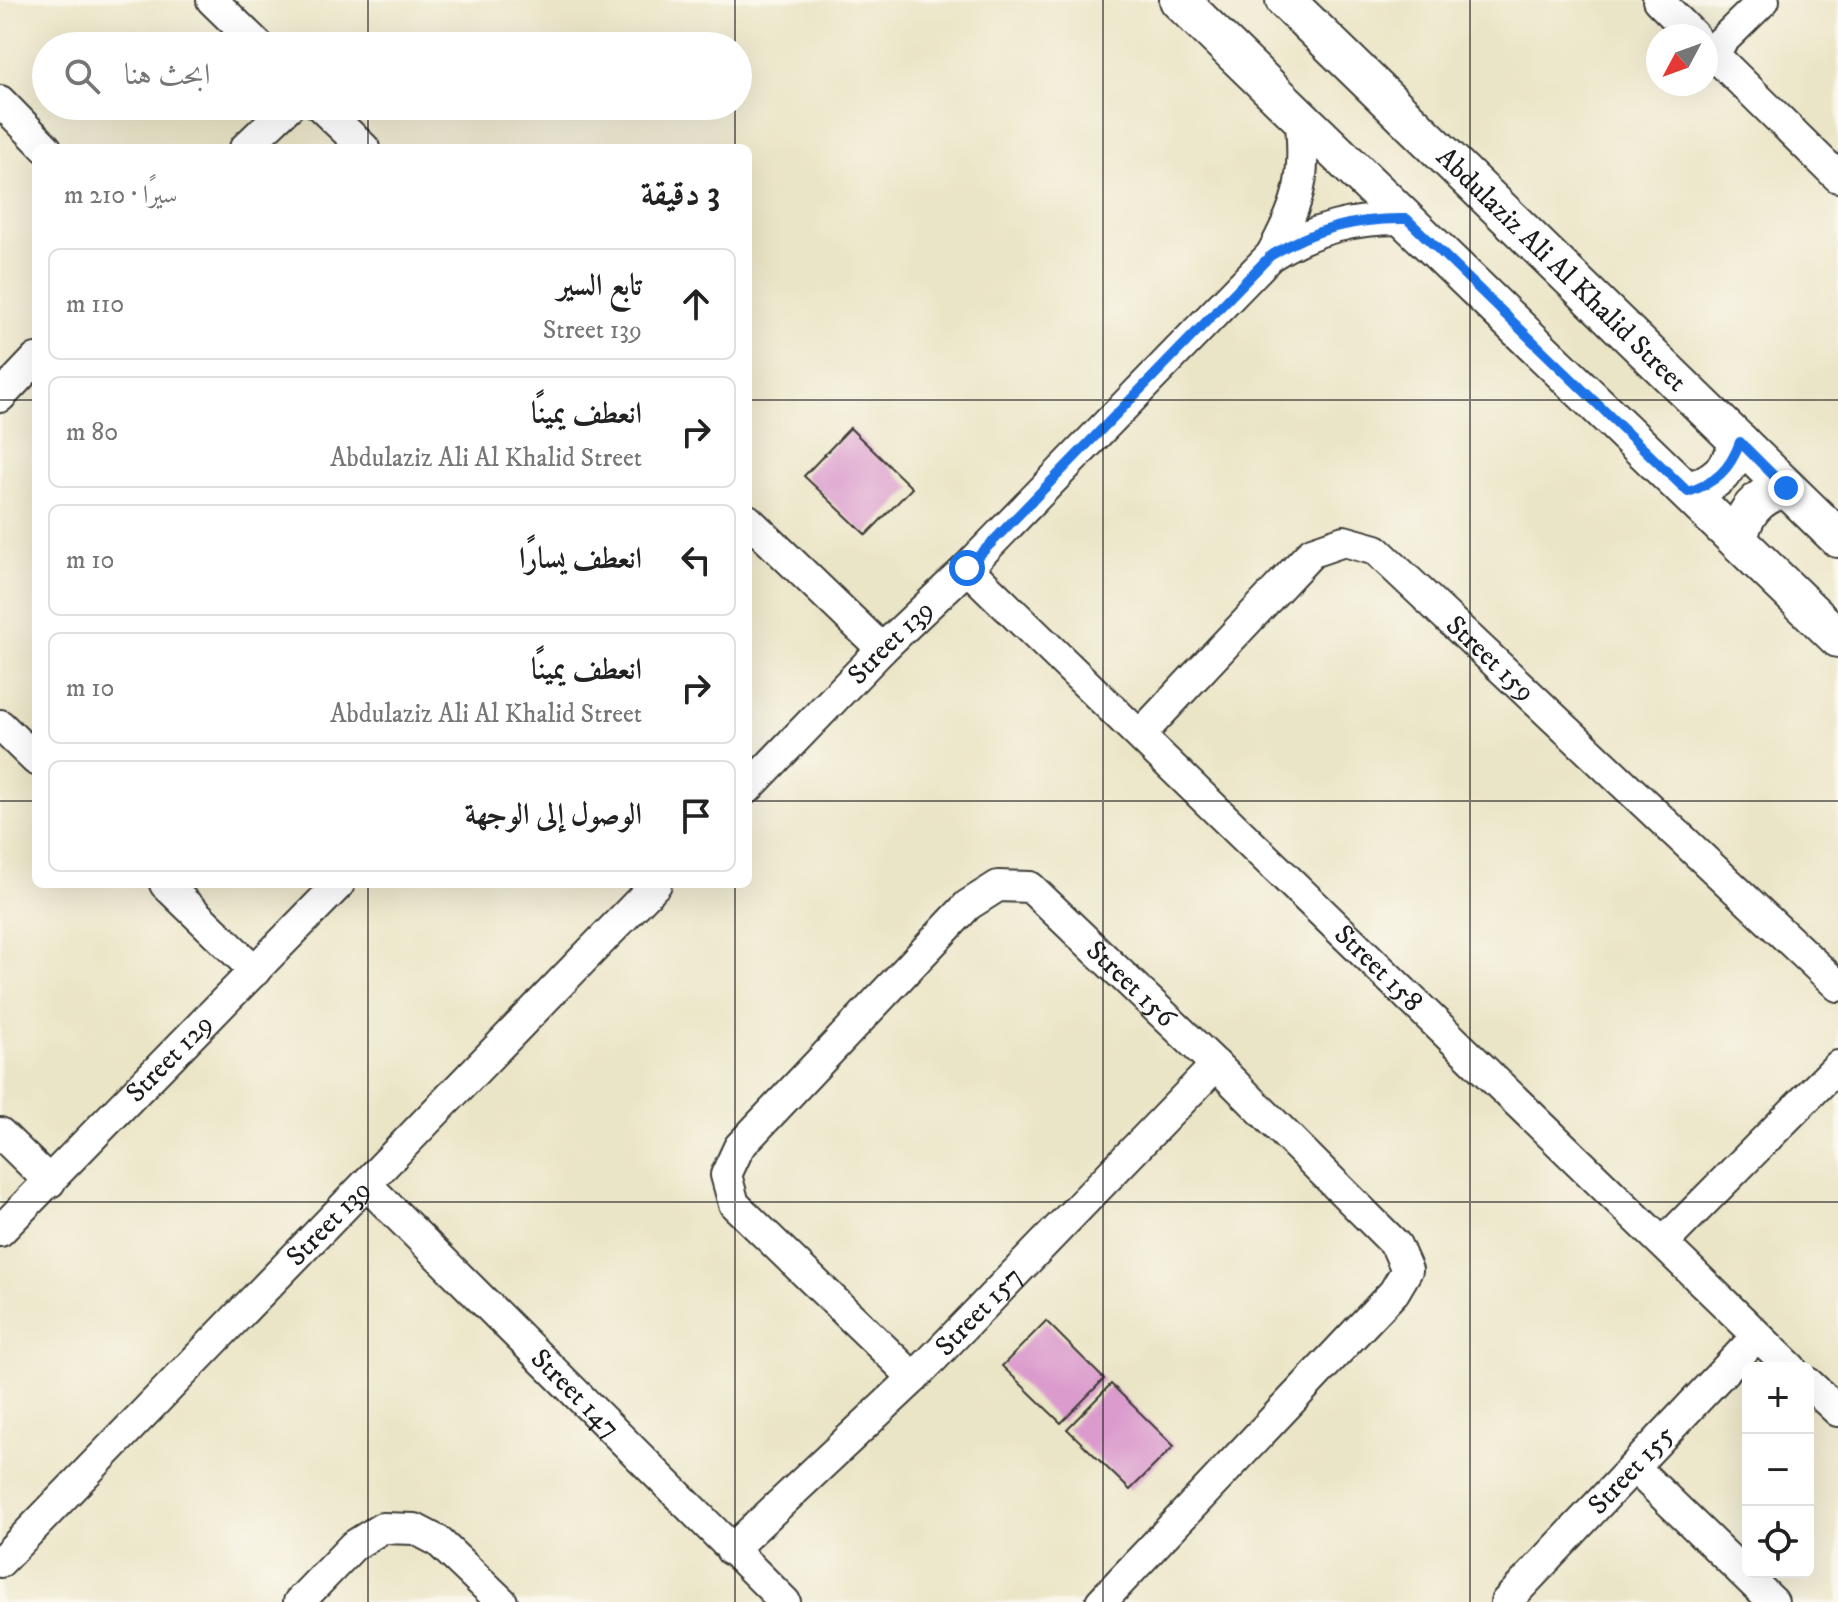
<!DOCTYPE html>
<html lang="ar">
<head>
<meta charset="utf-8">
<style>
  :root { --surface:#fff; --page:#f6f6f6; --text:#222; --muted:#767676; --line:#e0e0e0 }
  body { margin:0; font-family:"IM FELL DW Pica",Amiri,serif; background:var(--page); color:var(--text); direction:rtl }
  .controls { position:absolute; right:24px; bottom:24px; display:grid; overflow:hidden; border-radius:12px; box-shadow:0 8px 32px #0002 }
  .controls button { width:72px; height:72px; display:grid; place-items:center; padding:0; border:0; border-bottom:2px solid var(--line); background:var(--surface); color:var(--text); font:40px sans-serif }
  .compass { position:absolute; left:1646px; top:24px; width:72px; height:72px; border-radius:50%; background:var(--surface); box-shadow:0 8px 32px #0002; rotate:229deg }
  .stop { position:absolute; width:24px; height:24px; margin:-18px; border:6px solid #1a73e8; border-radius:50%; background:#fff }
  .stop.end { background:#1a73e8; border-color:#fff; box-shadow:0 2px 8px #0008 }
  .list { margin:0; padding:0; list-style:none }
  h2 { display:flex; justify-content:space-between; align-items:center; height:104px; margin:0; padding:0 32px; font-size:34px }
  h2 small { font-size:26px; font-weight:400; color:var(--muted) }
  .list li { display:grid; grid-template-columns:52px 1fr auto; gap:24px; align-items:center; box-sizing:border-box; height:112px; margin:0 16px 16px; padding:0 16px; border:2px solid var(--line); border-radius:12px }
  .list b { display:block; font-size:30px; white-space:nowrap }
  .list p { margin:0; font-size:26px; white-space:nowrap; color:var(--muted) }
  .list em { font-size:26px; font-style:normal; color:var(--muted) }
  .icon { flex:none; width:44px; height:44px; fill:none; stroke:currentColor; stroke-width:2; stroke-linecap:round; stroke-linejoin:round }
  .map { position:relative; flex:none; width:1838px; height:1602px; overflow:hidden; direction:ltr }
  .search { position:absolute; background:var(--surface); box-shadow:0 8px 32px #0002; left:32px; top:32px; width:720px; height:88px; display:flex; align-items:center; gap:20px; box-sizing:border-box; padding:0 28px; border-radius:44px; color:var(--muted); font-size:30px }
  .panel { position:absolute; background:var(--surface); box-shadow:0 8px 32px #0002; left:32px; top:144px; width:720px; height:744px; border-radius:12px; direction:rtl }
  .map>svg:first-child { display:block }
  .building { fill:#db9ccd }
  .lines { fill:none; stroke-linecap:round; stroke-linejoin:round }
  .minor-casing { stroke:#3b3a36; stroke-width:34 }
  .tertiary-casing { stroke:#3b3a36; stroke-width:42 }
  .minor { stroke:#fff; stroke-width:30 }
  .tertiary { stroke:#fff; stroke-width:38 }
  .route { stroke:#1a73e8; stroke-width:10 }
  .grid { fill:none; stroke:#1c1c1c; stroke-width:2; stroke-opacity:0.55 }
  .labels { text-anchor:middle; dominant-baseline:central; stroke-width:6; stroke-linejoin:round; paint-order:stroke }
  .street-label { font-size:28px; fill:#1c1c1c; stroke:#fbf7ec }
</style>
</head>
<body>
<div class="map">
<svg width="1838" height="1602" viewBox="0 0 1838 1602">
  <rect width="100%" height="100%" fill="#fbf7ec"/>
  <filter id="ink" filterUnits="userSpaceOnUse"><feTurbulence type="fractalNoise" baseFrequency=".0125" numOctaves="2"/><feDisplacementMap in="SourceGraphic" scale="16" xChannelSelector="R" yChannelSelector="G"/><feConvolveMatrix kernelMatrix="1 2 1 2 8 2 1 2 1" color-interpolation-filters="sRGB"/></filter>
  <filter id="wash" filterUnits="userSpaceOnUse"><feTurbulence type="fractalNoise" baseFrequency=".006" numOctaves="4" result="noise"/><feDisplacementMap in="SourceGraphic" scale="32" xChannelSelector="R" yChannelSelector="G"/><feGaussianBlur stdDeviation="1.8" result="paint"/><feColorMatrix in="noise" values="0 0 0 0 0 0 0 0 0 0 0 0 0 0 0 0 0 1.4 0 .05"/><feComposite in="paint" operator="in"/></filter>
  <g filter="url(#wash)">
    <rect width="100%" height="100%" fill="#ebe5c7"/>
    <g id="blocks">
      <!-- building -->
      <g class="building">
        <polygon points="850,428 912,488 866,535 804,476"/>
        <polygon points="1046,1321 1104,1379 1061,1423 1002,1366"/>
        <polygon points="1111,1384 1174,1446 1130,1490 1067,1429"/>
      </g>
    </g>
  </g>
  <g filter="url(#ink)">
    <use href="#blocks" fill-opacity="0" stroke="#3b3a36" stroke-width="2"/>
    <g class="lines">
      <defs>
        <g id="minor">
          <polyline points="212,0 259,46"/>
          <polyline points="1658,0 1694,36"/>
          <polyline points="1706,47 1838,177"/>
          <polyline points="1711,52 1764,0"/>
          <polyline points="0,101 46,148"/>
          <polyline points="320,106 364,148"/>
          <polyline points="245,148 289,106"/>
          <path d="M 1271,255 C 1300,203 1307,175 1300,116"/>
          <polyline points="0,397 36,359"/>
          <polyline points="748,520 882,649"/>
          <path id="s1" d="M 967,568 L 1791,1368"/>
          <polyline points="0,725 36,760"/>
          <path id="s2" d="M 1140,735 L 1312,552 L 1344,541 L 1376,550 L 1838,986"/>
          <path id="s3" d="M 748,788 L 882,649 L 967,568 L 1270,256 C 1313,228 1356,218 1407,219"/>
          <polyline points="165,884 255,971"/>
          <polyline points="0,1133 50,1182"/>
          <path id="s4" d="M 366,1184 L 785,1602"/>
          <path id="s5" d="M 0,1231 L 339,884"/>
          <polyline points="1663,1243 1838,1066"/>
          <path id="s6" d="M 914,1378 L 734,1204 L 726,1175 L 739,1147 L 968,905 L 998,886 L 1030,887 L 1216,1065 L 1396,1245 L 1407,1270 L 1394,1292 L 1101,1602"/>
          <polyline points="1808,1383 1838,1411"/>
          <polyline points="1635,1468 1773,1602"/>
          <path id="s7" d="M 731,1550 L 914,1378 L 1216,1065"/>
          <path id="s8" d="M 0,1562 L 656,884"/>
          <polyline points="299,1602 353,1546 382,1528 415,1529 438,1541 502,1602"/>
          <path id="s9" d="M 1506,1602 L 1757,1336"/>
        </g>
        <g id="tertiary">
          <polyline points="1179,0 1838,638"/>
          <path id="s10" d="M 1285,0 L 1838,538"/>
          <path d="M 1688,492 C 1715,483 1730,470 1740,442"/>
          <path d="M 1738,541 C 1743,512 1758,495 1786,488"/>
        </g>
      </defs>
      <!-- minor casing -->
      <use href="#minor" class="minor-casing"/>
      <!-- tertiary casing -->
      <use href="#tertiary" class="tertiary-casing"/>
      <!-- minor -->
      <use href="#minor" class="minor"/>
      <!-- tertiary -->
      <use href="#tertiary" class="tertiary"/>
    </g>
  </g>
  <g class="lines" filter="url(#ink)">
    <!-- route -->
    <path class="route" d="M 967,568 L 1270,256 C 1313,229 1356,218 1407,219 L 1688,492 C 1715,483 1730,470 1740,442 L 1786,488"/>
  </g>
  <!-- grid -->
  <path class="grid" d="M 368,0 L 368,46M 735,0 L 735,46M 1103,0 L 1103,1602M 1470,0 L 1470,1602M 368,106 L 368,148M 735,106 L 735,148M 0,400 L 36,400M 748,400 L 1838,400M 0,801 L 36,801M 748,801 L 1838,801M 368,884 L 368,1602M 735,884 L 735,1602M 0,1202 L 1838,1202"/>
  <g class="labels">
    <!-- street labels -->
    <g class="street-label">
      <text stroke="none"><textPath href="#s10" startOffset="386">Abdulaziz Ali Al Khalid Street</textPath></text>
      <text stroke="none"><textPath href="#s3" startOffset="204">Street 139</textPath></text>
      <text stroke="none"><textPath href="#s2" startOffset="476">Street 159</textPath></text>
      <text stroke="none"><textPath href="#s1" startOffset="574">Street 158</textPath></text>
      <text stroke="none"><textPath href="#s6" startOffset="852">Street 156</textPath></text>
      <text stroke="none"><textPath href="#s5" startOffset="242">Street 129</textPath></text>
      <text stroke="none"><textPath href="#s8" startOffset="472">Street 139</textPath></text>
      <text stroke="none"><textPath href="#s7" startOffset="344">Street 157</textPath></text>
      <text stroke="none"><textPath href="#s4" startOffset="296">Street 147</textPath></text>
      <text stroke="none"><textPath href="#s9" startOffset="182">Street 155</textPath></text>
    </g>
  </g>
</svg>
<div class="controls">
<button>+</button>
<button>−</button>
<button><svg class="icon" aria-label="locate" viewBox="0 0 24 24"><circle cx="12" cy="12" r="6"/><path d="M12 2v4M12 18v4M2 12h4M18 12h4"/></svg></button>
</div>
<svg class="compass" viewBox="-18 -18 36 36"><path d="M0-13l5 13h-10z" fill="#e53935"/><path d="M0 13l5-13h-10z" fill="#767676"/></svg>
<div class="stop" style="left:967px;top:568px"></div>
<div class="stop end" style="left:1786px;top:488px"></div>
<div class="search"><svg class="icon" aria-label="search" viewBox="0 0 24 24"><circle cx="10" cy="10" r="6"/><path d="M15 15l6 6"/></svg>ابحث هنا</div>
<section class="panel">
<h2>3 دقيقة<small>سيرًا · 210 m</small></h2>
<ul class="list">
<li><svg class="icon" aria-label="ahead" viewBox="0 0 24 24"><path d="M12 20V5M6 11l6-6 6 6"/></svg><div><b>تابع السير</b><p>Street 139</p></div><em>110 m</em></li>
<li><svg class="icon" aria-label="right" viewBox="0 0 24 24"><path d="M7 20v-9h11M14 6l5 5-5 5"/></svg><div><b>انعطف يمينًا</b><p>Abdulaziz Ali Al Khalid Street</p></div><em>80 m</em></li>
<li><svg class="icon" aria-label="left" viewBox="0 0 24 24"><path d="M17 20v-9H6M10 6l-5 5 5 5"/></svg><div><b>انعطف يسارًا</b></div><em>10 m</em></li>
<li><svg class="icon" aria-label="right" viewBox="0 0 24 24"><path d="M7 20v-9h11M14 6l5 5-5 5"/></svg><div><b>انعطف يمينًا</b><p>Abdulaziz Ali Al Khalid Street</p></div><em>10 m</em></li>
<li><svg class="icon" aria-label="arrive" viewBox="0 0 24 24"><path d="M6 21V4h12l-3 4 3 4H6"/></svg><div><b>الوصول إلى الوجهة</b></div></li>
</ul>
</section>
</div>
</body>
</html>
